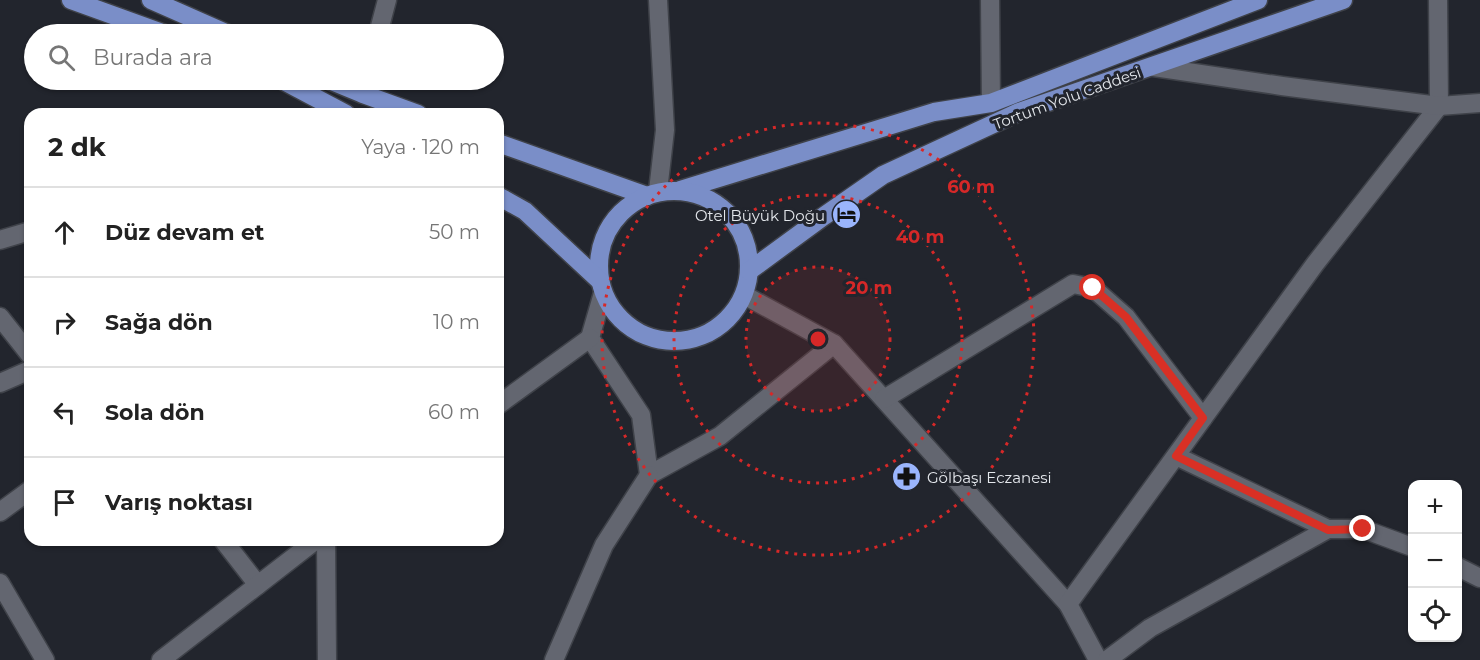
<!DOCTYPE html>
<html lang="tr">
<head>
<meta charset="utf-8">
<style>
  :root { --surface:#fff; --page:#f6f6f6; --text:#222; --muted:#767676; --line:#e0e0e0 }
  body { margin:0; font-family:Montserrat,sans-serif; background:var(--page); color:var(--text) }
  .controls { position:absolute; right:18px; bottom:18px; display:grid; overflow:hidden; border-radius:12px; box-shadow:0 2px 4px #0004 }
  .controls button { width:54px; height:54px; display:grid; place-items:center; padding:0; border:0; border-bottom:2px solid var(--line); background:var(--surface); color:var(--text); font:30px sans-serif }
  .stop { position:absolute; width:18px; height:18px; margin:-14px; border:4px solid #d93025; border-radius:50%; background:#fff }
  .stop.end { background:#d93025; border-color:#fff; box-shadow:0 2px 6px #0008 }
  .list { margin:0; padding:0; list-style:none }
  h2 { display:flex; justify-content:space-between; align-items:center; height:78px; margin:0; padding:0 24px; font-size:26px }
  h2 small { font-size:20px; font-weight:400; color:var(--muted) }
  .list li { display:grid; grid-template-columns:39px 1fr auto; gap:18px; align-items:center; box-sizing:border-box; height:90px; padding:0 24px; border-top:2px solid var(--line) }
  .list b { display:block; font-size:22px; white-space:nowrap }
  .list em { font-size:20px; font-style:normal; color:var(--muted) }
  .icon { flex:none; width:33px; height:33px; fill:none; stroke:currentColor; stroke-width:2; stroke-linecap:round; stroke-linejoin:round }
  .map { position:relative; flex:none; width:1480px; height:660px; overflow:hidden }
  .search { position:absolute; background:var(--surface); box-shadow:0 2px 4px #0004; left:24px; top:24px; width:480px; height:66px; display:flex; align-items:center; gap:15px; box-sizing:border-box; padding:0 21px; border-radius:33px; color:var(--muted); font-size:22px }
  .panel { position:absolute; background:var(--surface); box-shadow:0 2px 4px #0004; left:24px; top:108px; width:480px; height:438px; border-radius:18px }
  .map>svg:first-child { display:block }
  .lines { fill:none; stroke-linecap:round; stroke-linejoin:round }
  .minor-casing { stroke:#3f4249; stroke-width:21 }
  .tertiary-casing { stroke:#3f4249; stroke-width:21 }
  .secondary-casing { stroke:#3f4249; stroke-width:21 }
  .trunk-casing { stroke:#3f4249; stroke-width:21 }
  .minor { stroke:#636670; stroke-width:18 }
  .tertiary { stroke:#636670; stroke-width:18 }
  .secondary { stroke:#636670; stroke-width:18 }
  .trunk { stroke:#7a8ec8; stroke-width:18 }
  .route { stroke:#d93025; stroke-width:8 }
  .ring { fill:none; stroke:#d62828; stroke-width:3; stroke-dasharray:3 6 }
  .labels { text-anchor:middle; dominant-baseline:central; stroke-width:6; stroke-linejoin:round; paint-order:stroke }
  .street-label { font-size:15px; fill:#e4e7ec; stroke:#22252d }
  .poi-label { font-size:15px; fill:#e4e7ec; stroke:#22252d; text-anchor:end }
  .centre { fill:#d62828; stroke:#22252d; stroke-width:3 }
  .ring-label { font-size:18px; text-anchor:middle; font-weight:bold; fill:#d62828; stroke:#22252d; stroke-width:6; stroke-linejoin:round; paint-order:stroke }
</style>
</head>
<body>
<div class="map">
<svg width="1480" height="660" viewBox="0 0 1480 660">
  <rect width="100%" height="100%" fill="#22252d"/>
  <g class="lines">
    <defs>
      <g id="minor">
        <polyline points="658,0 665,130 658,191"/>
        <polyline points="990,0 991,103"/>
        <polyline points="378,34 387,0"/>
        <polyline points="363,94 366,80"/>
        <polyline points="0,240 30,231"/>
        <polyline points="603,293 590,338 641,415 649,475 720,436 834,344"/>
        <polyline points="744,295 834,344 1068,604"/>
        <polyline points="0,317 30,355"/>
        <polyline points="0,383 30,370"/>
        <polyline points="884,399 1073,284 1093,288 1126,317 1203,418"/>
        <polyline points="498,405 590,338"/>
        <polyline points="1176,456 1328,529"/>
        <polyline points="0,512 30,490"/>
        <polyline points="223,540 258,585"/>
        <polyline points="326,540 327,660"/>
        <polyline points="1458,567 1480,578"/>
        <polyline points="161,660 316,540"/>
        <polyline points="554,660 604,545 649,475"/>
        <polyline points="1098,660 1068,604 1315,264 1439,106 1438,0"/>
        <polyline points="1107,660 1150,628 1328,529 1363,529 1412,547"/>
      </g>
      <polyline id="tertiary" points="0,583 45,660"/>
      <polyline id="secondary" points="1154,67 1282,86 1439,106 1480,103"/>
      <g id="trunk">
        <polyline points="71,0 165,34"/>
        <polyline points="151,0 228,34"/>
        <polyline points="282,80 346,114"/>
        <polyline points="329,80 363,94 418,114"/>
        <polyline points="498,143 647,196"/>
        <polyline points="680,190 934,112 991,103 1258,0"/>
        <circle cx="674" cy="266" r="75"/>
        <polyline points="498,196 525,211 600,281"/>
        <polyline points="749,271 824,216 883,175 1019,112 1343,0"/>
      </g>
    </defs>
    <!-- minor casing -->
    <use href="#minor" class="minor-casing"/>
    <!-- tertiary casing -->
    <use href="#tertiary" class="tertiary-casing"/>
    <!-- secondary casing -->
    <use href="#secondary" class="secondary-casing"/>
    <!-- trunk casing -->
    <use href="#trunk" class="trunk-casing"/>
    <!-- minor -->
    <use href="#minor" class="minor"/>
    <!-- tertiary -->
    <use href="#tertiary" class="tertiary"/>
    <!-- secondary -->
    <use href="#secondary" class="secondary"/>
    <!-- trunk -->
    <use href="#trunk" class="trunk"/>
  </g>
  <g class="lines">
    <!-- route -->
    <polyline class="route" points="1093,288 1126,317 1203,418 1176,456 1328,530 1363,529"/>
  </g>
  <!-- distance rings -->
  <circle cx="818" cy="339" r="72" fill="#d62828" fill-opacity=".12"/>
  <g class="ring">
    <circle cx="818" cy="339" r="72"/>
    <circle cx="818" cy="339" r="144"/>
    <circle cx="818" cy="339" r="216"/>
  </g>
  <!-- icons -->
  <defs>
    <symbol id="hotel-disc" viewBox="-11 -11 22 22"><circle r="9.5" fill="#9ab5fd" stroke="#22252d"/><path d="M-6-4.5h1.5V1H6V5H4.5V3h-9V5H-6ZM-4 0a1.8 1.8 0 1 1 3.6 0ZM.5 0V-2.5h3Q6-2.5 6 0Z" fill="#111"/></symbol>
    <symbol id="pharmacy-disc" viewBox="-11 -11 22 22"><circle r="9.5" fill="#9ab5fd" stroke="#22252d"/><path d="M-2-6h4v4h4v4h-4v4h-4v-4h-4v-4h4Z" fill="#111"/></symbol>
  </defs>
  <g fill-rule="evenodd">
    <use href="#hotel-disc" x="830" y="198" width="33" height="33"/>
    <use href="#pharmacy-disc" x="890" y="460" width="33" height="33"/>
  </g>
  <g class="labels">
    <!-- street labels -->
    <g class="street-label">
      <text transform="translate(1067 98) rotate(-20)">Tortum Yolu Caddesi</text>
    </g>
    <!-- poi labels -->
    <g class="poi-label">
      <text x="825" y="215">Otel Büyük Doğu</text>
      <text x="927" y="477" text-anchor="start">Gölbaşı Eczanesi</text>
    </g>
  </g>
  <circle cx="818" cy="339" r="9" class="centre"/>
  <g class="ring-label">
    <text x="971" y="193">60 m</text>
    <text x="920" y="243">40 m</text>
    <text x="869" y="294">20 m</text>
  </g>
</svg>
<div class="controls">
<button>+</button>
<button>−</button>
<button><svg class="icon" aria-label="locate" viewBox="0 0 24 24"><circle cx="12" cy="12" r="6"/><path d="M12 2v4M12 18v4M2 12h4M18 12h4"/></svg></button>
</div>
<div class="stop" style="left:1093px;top:288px"></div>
<div class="stop end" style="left:1363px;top:529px"></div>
<div class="search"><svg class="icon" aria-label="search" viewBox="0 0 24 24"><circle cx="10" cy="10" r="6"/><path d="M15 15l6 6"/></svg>Burada ara</div>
<section class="panel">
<h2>2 dk<small>Yaya · 120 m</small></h2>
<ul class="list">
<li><svg class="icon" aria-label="ahead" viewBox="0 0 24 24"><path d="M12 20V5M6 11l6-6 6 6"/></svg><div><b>Düz devam et</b></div><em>50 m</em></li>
<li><svg class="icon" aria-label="right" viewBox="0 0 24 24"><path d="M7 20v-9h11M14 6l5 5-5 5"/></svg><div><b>Sağa dön</b></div><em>10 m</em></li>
<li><svg class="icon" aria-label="left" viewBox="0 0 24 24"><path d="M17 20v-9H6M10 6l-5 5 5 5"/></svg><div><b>Sola dön</b></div><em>60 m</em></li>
<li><svg class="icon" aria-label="arrive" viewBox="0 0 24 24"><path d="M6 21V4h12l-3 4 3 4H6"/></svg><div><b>Varış noktası</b></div></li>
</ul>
</section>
</div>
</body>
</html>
